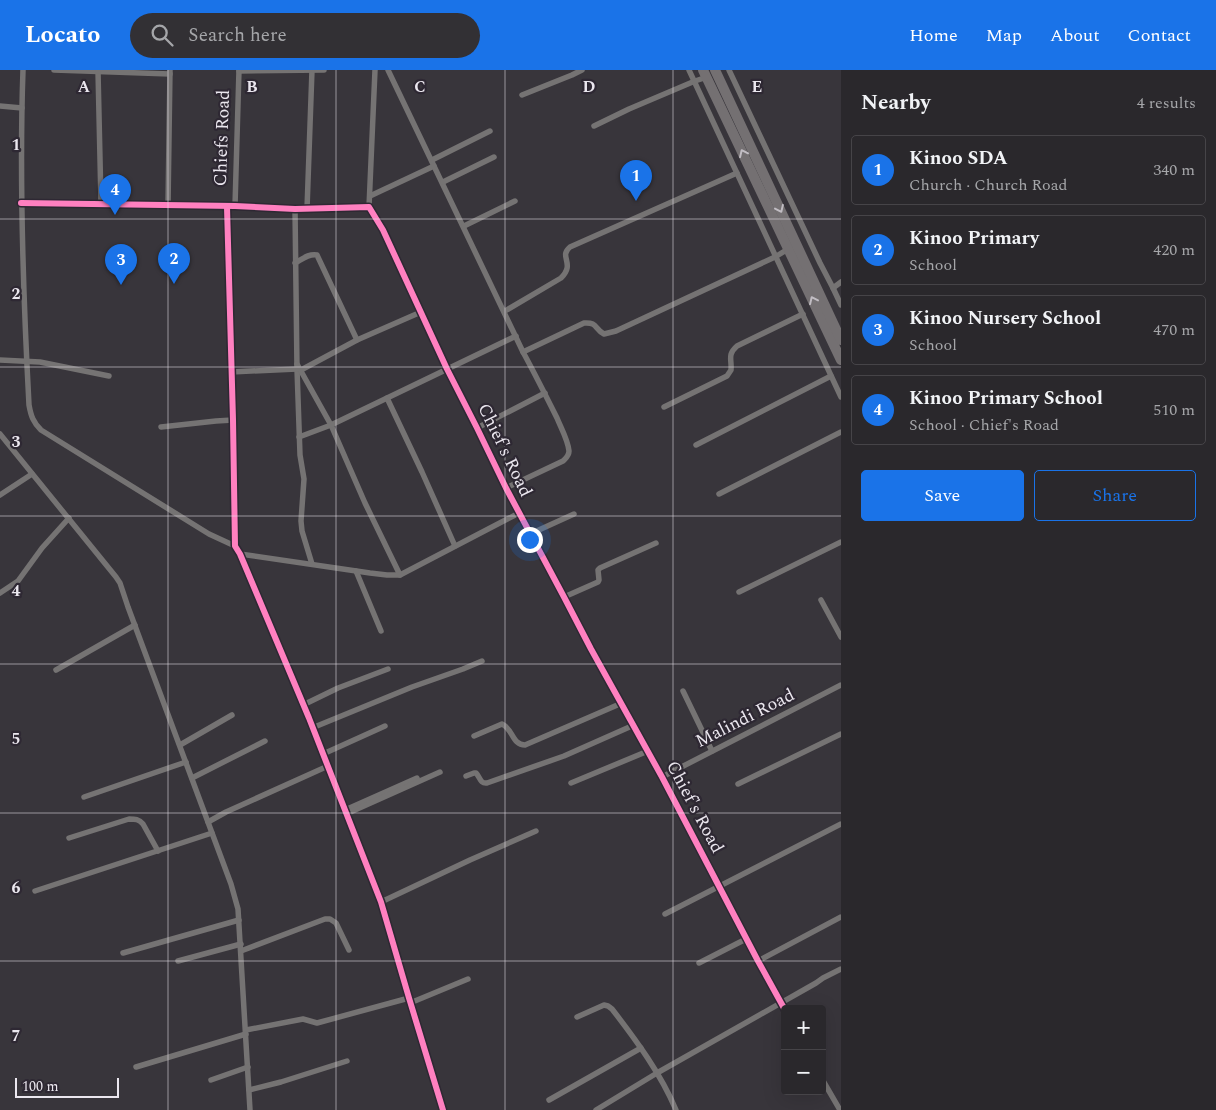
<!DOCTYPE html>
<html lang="en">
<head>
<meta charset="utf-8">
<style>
  :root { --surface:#2a282c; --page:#323034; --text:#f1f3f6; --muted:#a5a6a9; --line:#464448; --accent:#1a73e8 }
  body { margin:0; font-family:Spectral,serif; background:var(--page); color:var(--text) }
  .controls { position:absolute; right:15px; bottom:15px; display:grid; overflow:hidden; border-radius:5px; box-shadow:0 5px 20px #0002 }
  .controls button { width:45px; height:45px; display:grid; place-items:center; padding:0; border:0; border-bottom:1px solid var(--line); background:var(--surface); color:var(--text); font:25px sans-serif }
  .scale { position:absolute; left:15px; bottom:12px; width:104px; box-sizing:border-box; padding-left:5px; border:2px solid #ebe7ef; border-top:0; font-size:14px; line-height:18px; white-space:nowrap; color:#ebe7ef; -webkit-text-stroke:4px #2e2833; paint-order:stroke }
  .you { position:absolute; left:529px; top:469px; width:18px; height:18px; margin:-12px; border:4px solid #fff; border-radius:50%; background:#1a73e8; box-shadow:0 0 0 8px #1a73e833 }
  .badge { display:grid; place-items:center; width:32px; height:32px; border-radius:50%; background:var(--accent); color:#fff; font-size:16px; font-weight:700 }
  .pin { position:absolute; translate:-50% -41px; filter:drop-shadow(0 1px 2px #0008) }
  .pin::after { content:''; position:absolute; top:26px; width:18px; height:15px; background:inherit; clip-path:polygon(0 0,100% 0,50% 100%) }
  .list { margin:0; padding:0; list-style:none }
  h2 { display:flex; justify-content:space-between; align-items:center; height:65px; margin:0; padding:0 20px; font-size:21px }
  h2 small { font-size:16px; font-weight:400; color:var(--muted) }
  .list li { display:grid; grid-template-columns:32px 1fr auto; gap:15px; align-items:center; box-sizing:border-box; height:70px; margin:0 10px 10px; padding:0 10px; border:1px solid var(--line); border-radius:5px }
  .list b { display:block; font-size:19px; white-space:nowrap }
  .list p { margin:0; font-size:16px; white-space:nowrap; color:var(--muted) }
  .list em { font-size:16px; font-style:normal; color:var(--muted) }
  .actions { display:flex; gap:10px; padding:15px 20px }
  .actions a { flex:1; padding:11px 0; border:1px solid var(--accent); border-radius:5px; text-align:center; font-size:18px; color:var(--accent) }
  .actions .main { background:var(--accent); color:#fff }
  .icon { flex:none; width:28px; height:28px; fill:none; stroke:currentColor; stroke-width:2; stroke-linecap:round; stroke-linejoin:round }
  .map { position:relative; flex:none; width:841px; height:1040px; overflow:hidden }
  header { display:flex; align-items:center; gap:30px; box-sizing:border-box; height:70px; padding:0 25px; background:var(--accent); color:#fff }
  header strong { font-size:24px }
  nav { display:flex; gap:28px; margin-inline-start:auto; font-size:18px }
  .search { width:350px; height:45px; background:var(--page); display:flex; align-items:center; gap:12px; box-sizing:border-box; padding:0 18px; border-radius:28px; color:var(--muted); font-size:19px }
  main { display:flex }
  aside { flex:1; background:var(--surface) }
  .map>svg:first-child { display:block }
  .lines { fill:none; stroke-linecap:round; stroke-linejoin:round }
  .street { stroke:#757373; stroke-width:5.5 }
  .highway { stroke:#747072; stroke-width:10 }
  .cycleway-casing { stroke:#2e2833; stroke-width:9 }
  .cycleway { stroke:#ff80c0; stroke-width:6 }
  .oneway { stroke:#c1bdc3 }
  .grid { fill:none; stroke:#ebe7ef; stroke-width:1; stroke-opacity:0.55 }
  .labels { text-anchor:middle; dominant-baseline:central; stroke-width:4.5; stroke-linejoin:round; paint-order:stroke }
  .street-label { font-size:18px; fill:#ebe7ef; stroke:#2e2833 }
  .grid-label { font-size:16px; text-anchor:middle; font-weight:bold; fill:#ebe7ef; stroke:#2e2833; stroke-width:4.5; stroke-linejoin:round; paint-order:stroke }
</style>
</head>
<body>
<header>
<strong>Locato</strong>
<div class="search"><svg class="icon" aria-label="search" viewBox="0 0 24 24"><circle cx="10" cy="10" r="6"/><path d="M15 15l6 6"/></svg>Search here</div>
<nav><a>Home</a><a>Map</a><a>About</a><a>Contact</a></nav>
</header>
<main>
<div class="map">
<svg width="841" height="1040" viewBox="0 0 841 1040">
  <rect width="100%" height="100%" fill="#38353b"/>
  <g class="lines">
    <!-- street -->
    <g class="street">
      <path d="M 23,0 C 19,112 23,223 29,335 C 31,346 33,352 41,360 L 209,464 L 235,476"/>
      <polyline points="54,0 170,4"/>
      <path d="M 388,0 L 523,282 C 535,304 546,326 557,348 C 561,358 568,370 569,381 C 569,386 566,388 563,391 L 506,418"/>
      <polyline points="689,0 841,327"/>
      <polyline points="729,0 820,193 833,218 841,235"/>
      <polyline points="98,1 101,133"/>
      <polyline points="239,1 324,0"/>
      <polyline points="522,25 572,5 582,0"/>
      <polyline points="0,36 22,38"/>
      <polyline points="594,56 629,39 695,11 707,7"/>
      <polyline points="432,90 490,61"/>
      <polyline points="443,112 494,87"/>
      <polyline points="370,126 434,96"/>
      <polyline points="21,133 235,136 295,139 369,137 383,160 447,299 477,358 506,418 564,527 591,579 662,707 758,891 785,940"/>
      <polyline points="168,136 170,0"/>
      <polyline points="235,136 239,0"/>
      <polyline points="227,137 233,350 235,476 240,484 309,648 381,832 409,928 443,1040"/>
      <polyline points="369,137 375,0"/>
      <polyline points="295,139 297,299 300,385 304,409 301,451 302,461 312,494"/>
      <polyline points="307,139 312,0"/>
      <polyline points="464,156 515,131"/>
      <path d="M 295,193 C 301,190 309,183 317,185 L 357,270"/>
      <polyline points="833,218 841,212"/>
      <path d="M 505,241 L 561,208 C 576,193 558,187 570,177 L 737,103"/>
      <path d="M 523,282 L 584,253 C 598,252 594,259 604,264 L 616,261 L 775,187 L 788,179"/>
      <polyline points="0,290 40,292 109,306"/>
      <polyline points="297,294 331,355 365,433 400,505"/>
      <polyline points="301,300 357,270 421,242"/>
      <polyline points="231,302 297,299"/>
      <polyline points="387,328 422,402 455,476"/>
      <path d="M 664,337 L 727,306 L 731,300 C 732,289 727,285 737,276 L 803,244"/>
      <polyline points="161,357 216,351 233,350"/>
      <polyline points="477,358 545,323"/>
      <polyline points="0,364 116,507 120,513 128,537 231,814 238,839 250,1040"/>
      <polyline points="299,367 331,355 516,266"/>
      <polyline points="696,375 831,306"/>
      <polyline points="719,424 841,362"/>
      <polyline points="0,425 32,404"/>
      <polyline points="530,464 574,444"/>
      <polyline points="240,484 370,503 387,505 400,505 519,443"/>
      <polyline points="356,501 381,561"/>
      <polyline points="739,522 841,472"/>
      <polyline points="0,523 18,511 42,478 69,448"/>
      <polyline points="564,527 598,512 599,510 598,500 600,498 656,473"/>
      <polyline points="821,530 841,567"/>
      <polyline points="56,600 135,555"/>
      <polyline points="683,621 712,681"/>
      <polyline points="303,635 338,618 388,599"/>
      <polyline points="312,658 412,617 463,599 482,591"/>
      <path d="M 474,666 L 502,654 C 513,659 512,675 525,675 L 622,633"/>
      <polyline points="180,675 232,645"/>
      <polyline points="323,684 385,656"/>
      <path d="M 466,706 L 474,703 L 476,703 C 480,707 480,714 487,713 L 564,686 L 634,655"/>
      <polyline points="662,707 841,615"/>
      <polyline points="192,708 265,671"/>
      <polyline points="571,713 648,681"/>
      <polyline points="738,714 841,664"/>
      <polyline points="84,727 186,692"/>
      <polyline points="345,740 417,708"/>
      <polyline points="346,744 440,702"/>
      <polyline points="208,752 226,742 328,696"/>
      <path d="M 69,768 L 129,749 C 135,749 139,749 143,754 L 158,781"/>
      <polyline points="35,821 212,763"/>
      <polyline points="381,832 470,790 536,761"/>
      <polyline points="665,844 841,754"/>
      <polyline points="241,881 325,849 330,849 336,853 349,880"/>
      <polyline points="123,883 239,850"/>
      <polyline points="178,891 241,874"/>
      <polyline points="758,891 841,847"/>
      <polyline points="699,893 746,869"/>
      <polyline points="410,933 468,909"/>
      <path d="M 577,947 L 604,935 L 608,936 L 612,939 C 636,970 661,1004 676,1040"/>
      <polyline points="246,960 303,949 317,953 409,928"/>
      <polyline points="136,997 246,964"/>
      <polyline points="822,1009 840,1040"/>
      <polyline points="211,1010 248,997"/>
      <polyline points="249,1020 281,1012 347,991"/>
      <polyline points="549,1030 641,978"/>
      <polyline points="596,1040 657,1003 816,913 823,908 841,899"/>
    </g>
    <!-- highway -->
    <g class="highway">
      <polyline points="703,0 841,290"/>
      <polyline points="715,0 841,270"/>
    </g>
    <defs>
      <g id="cycleway">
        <polyline points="21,133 235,136 295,139 369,137 383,160 447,299 477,358 506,418 564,527 591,579 662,707 758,891 785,940"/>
        <polyline points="227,137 233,350 235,476 240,484 309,648 381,832 409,928 443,1040"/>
      </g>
    </defs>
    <!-- cycleway casing -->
    <use href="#cycleway" class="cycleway-casing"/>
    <!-- cycleway -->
    <use href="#cycleway" class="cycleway"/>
  </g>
  <!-- one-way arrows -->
  <defs><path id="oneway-chevron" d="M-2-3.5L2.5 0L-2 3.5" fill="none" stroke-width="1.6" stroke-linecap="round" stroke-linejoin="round" transform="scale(1.25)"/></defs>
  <g class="oneway">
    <use href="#oneway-chevron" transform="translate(743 83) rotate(-115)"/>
    <use href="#oneway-chevron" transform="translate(780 139) rotate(65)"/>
    <use href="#oneway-chevron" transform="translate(813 230) rotate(-115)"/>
  </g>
  <!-- grid -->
  <path class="grid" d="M 168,0 L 168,1040M 336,0 L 336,1040M 505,0 L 505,1040M 673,0 L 673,1040M 0,149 L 841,149M 0,297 L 841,297M 0,446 L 841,446M 0,594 L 841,594M 0,743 L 841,743M 0,891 L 841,891"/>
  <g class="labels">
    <!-- street labels -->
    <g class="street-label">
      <text transform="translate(222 68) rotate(-88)">Chiefs Road</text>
      <text transform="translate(505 380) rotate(64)">Chief's Road</text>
      <text transform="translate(745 648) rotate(-27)">Malindi Road</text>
      <text transform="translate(695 737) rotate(62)">Chief's Road</text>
    </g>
  </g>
  <g class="grid-label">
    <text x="84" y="22">A</text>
    <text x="252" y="22">B</text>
    <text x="420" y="22">C</text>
    <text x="589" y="22">D</text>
    <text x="757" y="22">E</text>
    <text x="16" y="80">1</text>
    <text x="16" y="229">2</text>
    <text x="16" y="377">3</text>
    <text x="16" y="526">4</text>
    <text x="16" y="674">5</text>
    <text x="16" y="823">6</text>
    <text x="16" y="971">7</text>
  </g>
</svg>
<div class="controls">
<button>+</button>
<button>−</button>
</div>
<div class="scale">100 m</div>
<div class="you"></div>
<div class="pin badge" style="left:636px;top:131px">1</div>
<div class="pin badge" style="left:174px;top:214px">2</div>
<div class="pin badge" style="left:121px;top:215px">3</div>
<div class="pin badge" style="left:115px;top:145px">4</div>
</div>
<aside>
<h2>Nearby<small>4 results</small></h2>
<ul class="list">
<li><span class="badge">1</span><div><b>Kinoo SDA</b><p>Church · Church Road</p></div><em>340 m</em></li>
<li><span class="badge">2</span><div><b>Kinoo Primary</b><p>School</p></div><em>420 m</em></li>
<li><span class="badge">3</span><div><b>Kinoo Nursery School</b><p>School</p></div><em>470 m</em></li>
<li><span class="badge">4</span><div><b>Kinoo Primary School</b><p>School · Chief's Road</p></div><em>510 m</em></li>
</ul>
<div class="actions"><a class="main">Save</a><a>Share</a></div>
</aside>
</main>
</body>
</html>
